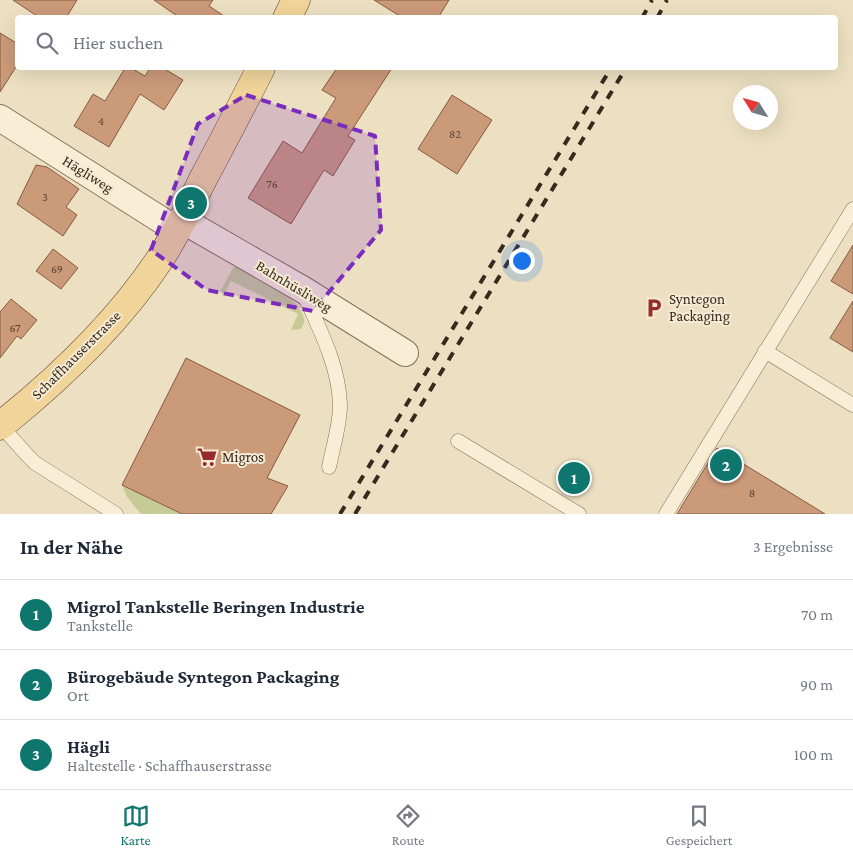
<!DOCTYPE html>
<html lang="de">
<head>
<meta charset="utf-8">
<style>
  :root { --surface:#fff; --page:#f6f6f7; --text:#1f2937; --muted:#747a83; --line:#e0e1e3; --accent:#0f766e }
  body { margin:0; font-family:"Crimson Pro",serif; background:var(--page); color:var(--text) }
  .compass { position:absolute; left:733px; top:85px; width:45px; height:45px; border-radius:50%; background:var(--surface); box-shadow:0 5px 20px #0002; rotate:307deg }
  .you { position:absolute; left:521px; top:260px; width:18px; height:18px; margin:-12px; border:4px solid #fff; border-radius:50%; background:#1a73e8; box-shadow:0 0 0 8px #1a73e833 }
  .badge { display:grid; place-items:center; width:32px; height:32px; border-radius:50%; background:var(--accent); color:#fff; font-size:16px; font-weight:700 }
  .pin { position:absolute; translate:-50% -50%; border:2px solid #fff; box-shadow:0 1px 5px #0006 }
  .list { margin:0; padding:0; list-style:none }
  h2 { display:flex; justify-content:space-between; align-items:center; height:65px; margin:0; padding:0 20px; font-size:21px }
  h2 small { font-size:16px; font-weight:400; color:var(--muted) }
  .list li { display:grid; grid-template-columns:32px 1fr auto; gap:15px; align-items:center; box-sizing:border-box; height:70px; padding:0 20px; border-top:1px solid var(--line) }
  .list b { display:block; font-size:19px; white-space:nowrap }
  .list p { margin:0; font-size:16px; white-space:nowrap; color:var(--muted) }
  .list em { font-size:16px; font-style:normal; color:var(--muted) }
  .icon { flex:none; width:28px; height:28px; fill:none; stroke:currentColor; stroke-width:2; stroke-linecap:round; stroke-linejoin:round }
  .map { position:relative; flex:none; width:853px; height:514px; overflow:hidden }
  .search { position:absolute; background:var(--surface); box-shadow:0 5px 20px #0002; left:15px; right:15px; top:15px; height:55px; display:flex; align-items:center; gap:12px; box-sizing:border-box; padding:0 18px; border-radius:5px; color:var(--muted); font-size:19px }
  .sheet { height:275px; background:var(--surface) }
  nav { display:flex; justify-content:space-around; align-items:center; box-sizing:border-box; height:70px; border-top:1px solid var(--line); background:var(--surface); font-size:14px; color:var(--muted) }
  nav a { display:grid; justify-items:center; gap:2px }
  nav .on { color:var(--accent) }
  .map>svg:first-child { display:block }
  .green { fill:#c6cb96 }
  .building { fill:#cb9a79; stroke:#865a40 }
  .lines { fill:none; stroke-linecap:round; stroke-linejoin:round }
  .lane-casing { stroke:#87715a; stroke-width:15 }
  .street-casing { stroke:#87715a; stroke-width:28 }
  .primary-casing { stroke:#553f2e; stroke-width:29 }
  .lane { stroke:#f8edd5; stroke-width:14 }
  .street { stroke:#f8edd5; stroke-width:26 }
  .primary { stroke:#f0d49a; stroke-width:28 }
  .rail { stroke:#37291e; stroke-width:4; stroke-dasharray:9 9; stroke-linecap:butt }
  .marked { fill:#7b2cbf; fill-opacity:0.2; stroke:#7b2cbf; stroke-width:4; stroke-dasharray:10 6; stroke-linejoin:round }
  .labels { text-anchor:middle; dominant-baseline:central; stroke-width:4; stroke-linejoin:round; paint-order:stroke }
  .number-label { font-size:12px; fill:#5c4535 }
  .street-label { font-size:15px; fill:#37291e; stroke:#f5ead2 }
  .poi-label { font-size:15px; fill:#37291e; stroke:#f5ead2; text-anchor:start }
</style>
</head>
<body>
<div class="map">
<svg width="853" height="514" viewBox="0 0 853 514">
  <rect width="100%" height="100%" fill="#ede0c2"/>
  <!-- green -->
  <g class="green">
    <path d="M 239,264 C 255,274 307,301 304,322 C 304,324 302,326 301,329 L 291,330 L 298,314 L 231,281 L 223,297 L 221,290 L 233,268 Z"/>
    <polygon points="122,485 181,514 141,514 127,497"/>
  </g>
  <!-- building -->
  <g class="building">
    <polygon points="13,0 77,0 66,18 40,18"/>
    <polygon points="154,0 213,0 209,6 227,18 180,18"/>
    <polygon points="374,0 449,0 438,18 403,18"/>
    <polygon points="0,33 18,44 18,64 0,92"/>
    <polygon points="125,68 131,68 145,76 150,68 163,68 183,80 164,110 140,94 109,147 74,126 93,94 105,101"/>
    <polygon points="337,68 392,68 348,136 355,140 333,176 324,170 291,224 248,198 283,141 302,153 336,98 322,90"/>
    <polygon points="452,95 492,120 457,174 418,149"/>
    <polygon points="36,165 47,167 79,189 66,207 77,215 63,236 17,204"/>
    <polygon points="853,245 853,294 831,281"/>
    <polygon points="53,249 78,268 61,289 36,271"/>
    <polygon points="11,299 37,320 21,339 17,336 0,358 0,312"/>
    <polygon points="853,301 853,352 830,338"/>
    <polygon points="186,358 300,415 267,478 288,486 271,514 182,514 122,485"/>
    <polygon points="717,448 773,482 825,514 677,514"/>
    <polygon points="571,462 589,473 576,495 558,483"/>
  </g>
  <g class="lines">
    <defs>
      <g id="lane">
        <path d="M 304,294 C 320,330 339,366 340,405 C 340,425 333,447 329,467"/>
        <polyline points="765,351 853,405"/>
        <polyline points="1,426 28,456 35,463 116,514"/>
        <polyline points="458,441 579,514"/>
        <polyline points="666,514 853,209"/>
      </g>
      <g id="street">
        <polyline points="0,118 177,230"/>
        <polyline points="182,220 302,289 405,353"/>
      </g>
      <g id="primary">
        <polyline points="287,18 296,0"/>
        <path d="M 0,426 C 60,378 117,324 160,259 C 176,234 190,206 203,179 C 223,142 242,105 261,68"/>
      </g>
    </defs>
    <!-- lane casing -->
    <use href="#lane" class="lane-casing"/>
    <!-- street casing -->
    <use href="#street" class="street-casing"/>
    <!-- primary casing -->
    <use href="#primary" class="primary-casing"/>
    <!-- lane -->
    <use href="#lane" class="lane"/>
    <!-- street -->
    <use href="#street" class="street"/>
    <!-- primary -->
    <use href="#primary" class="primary"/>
    <!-- rail -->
    <g class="rail">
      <polyline points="642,18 652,0"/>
      <polyline points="657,18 667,0"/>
      <polyline points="340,514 611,68"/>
      <polyline points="355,514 626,68"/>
    </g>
  </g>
  <!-- marked area -->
  <path class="marked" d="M 246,95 L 375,136 L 381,230 L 313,311 L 207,290 L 151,250 L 198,124 Z"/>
  <!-- icons -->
  <defs>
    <symbol id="parking-bare" viewBox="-9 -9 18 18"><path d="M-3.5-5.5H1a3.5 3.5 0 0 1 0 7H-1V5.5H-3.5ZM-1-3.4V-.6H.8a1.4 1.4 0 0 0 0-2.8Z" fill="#952b2d" stroke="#f5ead2" stroke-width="2.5" paint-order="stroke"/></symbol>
    <symbol id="supermarket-bare" viewBox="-9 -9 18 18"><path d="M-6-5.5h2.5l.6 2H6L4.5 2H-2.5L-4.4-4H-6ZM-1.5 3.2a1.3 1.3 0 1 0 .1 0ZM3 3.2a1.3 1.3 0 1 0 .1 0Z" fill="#952b2d" stroke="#f5ead2" stroke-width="2.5" paint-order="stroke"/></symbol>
  </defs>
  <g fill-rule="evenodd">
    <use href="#parking-bare" x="640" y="294" width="28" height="28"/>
    <use href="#supermarket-bare" x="193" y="443" width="28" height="28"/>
  </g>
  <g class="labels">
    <!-- number labels -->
    <g class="number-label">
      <text x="101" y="121">4</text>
      <text x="455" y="134">82</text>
      <text x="272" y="184">76</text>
      <text x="45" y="197">3</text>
      <text x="57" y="269">69</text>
      <text x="15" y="328">67</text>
      <text x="752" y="493">8</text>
    </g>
    <!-- street labels -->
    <g class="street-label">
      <text transform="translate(88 174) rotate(32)">Hägliweg</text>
      <text transform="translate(294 286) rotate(31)">Bahnhüsliweg</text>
      <text transform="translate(76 355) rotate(-45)">Schaffhauserstrasse</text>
    </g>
    <!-- poi labels -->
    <g class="poi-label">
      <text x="669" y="299">Syntegon<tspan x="669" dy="17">Packaging</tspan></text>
      <text x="222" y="457">Migros</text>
    </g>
  </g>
</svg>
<svg class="compass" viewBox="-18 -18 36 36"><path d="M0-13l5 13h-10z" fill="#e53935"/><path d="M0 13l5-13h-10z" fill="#747a83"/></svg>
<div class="you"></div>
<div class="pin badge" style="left:574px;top:478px">1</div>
<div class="pin badge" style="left:726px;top:465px">2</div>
<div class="pin badge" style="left:191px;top:203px">3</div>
<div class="search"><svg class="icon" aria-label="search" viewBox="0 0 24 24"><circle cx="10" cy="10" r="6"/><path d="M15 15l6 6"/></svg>Hier suchen</div>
</div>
<section class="sheet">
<h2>In der Nähe<small>3 Ergebnisse</small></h2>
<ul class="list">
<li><span class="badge">1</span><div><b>Migrol Tankstelle Beringen Industrie</b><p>Tankstelle</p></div><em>70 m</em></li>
<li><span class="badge">2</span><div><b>Bürogebäude Syntegon Packaging</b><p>Ort</p></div><em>90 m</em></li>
<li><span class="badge">3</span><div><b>Hägli</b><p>Haltestelle · Schaffhauserstrasse</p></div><em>100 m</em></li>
</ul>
</section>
<nav>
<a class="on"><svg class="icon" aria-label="map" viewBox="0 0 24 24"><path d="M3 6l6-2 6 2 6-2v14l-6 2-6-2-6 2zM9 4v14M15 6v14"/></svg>Karte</a>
<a><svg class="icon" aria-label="directions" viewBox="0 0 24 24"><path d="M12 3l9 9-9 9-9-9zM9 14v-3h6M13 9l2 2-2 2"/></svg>Route</a>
<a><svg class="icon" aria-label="saved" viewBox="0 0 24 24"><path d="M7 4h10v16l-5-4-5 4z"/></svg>Gespeichert</a>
</nav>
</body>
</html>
